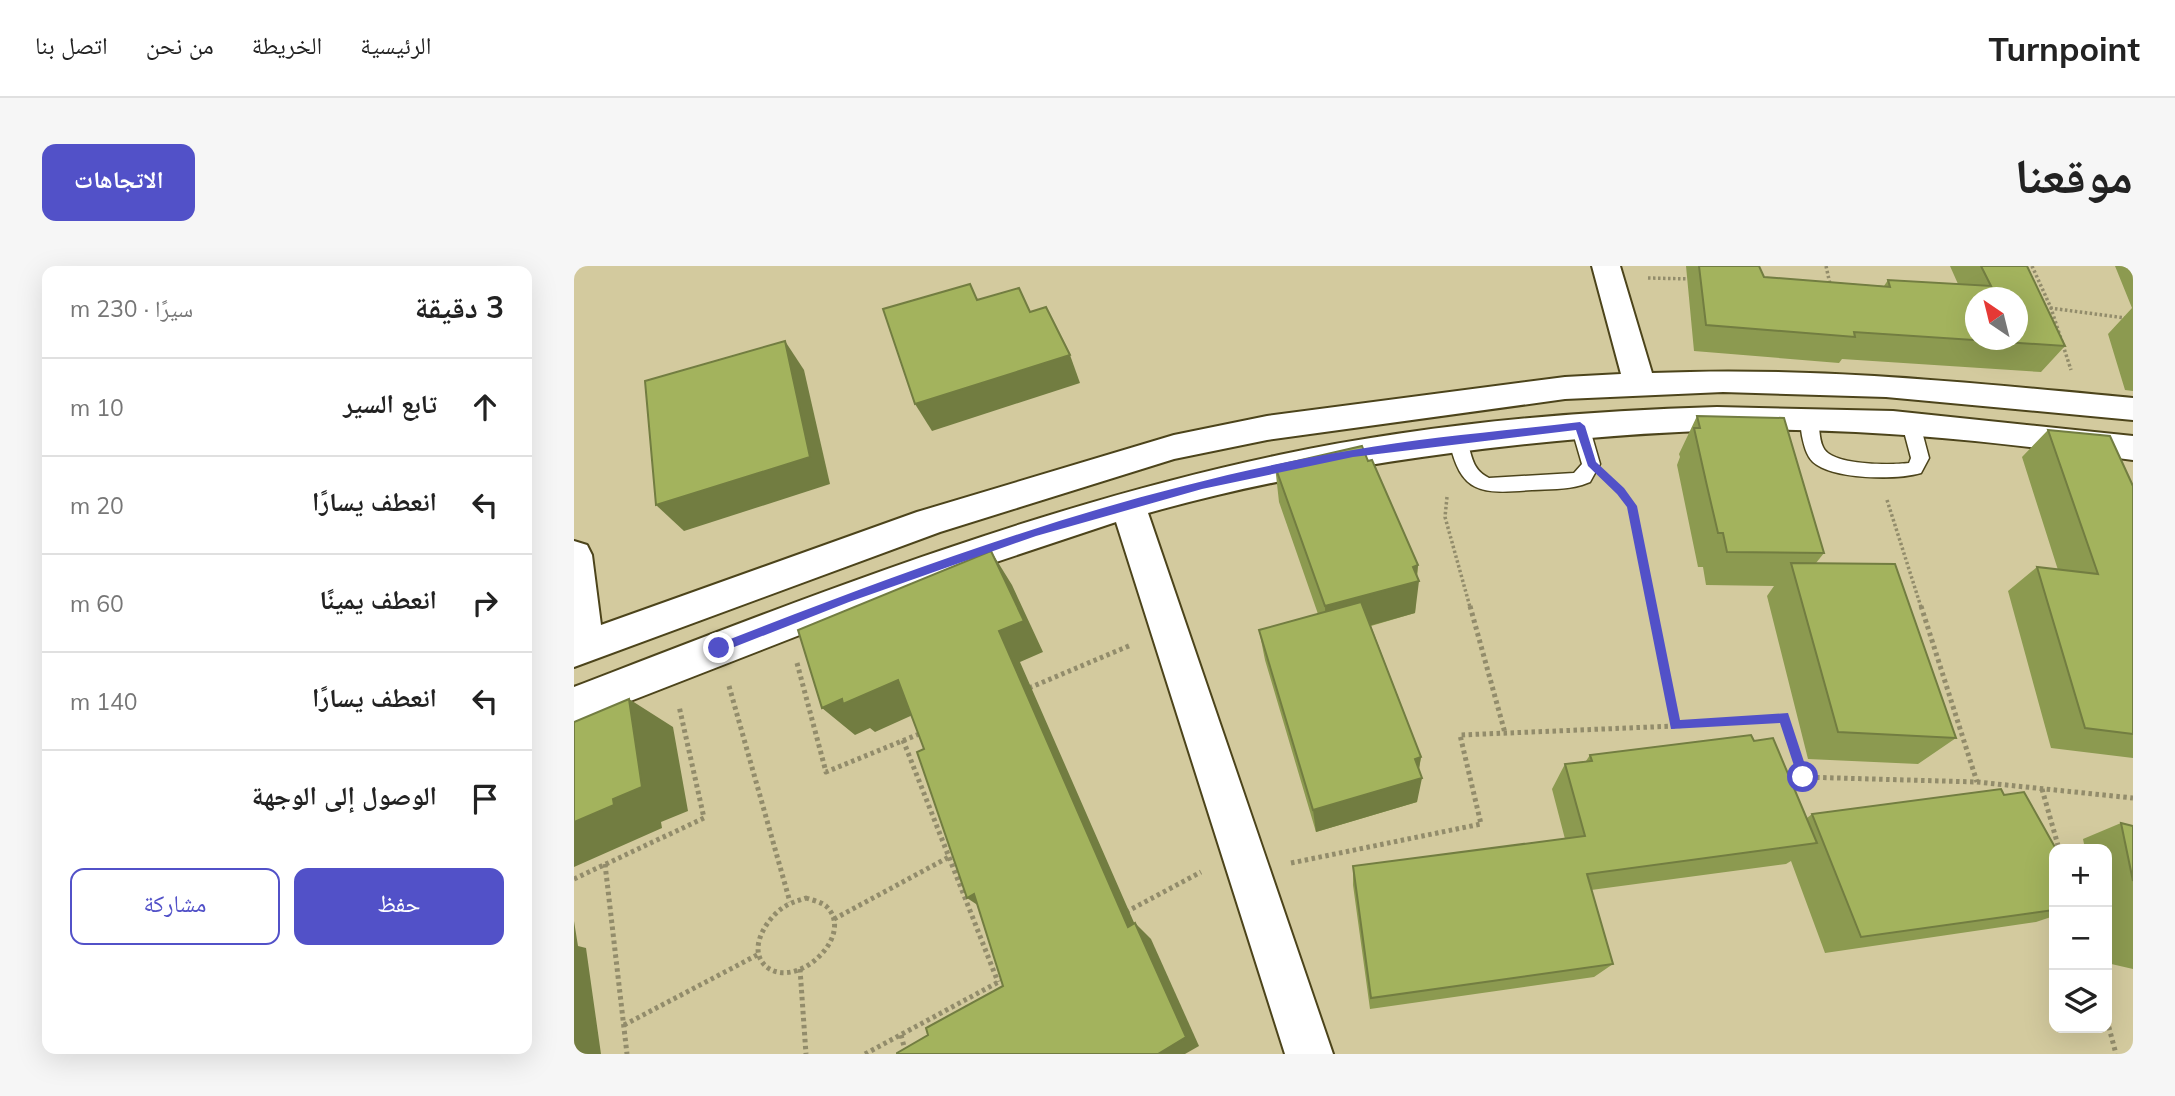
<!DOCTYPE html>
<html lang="ar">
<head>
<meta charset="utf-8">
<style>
  :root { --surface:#fff; --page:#f6f6f6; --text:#222; --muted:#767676; --line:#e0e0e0; --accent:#5251c8 }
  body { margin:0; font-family:Mulish,"Noto Naskh Arabic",sans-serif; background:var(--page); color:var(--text); direction:rtl }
  .controls { position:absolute; right:21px; bottom:21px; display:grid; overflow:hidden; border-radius:14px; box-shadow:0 7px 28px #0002 }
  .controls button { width:63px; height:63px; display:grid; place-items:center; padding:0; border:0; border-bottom:2px solid var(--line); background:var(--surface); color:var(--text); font:35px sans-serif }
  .compass { position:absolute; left:1391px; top:21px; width:63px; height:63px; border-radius:50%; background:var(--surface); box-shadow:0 7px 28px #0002; rotate:325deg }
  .stop { position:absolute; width:21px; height:21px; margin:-16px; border:5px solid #5251c8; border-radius:50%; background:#fff }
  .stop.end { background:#5251c8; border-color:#fff; box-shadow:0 2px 7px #0008 }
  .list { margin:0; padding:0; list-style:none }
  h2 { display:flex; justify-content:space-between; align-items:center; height:91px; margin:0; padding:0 28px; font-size:30px }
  h2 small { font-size:23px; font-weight:400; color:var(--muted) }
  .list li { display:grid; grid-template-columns:46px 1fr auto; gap:21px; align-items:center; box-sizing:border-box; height:98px; padding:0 28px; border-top:2px solid var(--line) }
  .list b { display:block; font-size:26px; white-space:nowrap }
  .list em { font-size:23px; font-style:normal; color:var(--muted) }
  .actions { display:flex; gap:14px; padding:21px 28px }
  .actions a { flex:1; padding:16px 0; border:2px solid var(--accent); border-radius:14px; text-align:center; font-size:24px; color:var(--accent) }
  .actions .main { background:var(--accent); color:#fff }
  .icon { flex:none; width:38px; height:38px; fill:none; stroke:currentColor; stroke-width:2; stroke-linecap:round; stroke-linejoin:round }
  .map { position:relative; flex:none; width:1559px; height:788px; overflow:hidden; direction:ltr; border-radius:14px }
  header { display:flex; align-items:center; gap:42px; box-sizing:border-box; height:98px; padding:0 35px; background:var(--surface); border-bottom:2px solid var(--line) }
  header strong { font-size:33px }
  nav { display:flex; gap:38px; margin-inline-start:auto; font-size:24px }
  .intro { display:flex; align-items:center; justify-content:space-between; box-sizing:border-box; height:168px; padding:0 42px }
  h1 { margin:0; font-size:49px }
  .button { padding:18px 32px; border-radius:14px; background:var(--accent); color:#fff; font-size:24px; font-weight:700 }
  main { display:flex; gap:42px; padding:0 42px }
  aside { flex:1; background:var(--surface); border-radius:14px; box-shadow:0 7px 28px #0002 }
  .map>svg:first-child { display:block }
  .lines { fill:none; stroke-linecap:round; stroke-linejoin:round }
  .service-casing { stroke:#4c441b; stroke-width:3 }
  .minor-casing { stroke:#4c441b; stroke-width:4 }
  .path-far1 { stroke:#928c6b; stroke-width:3.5; stroke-dasharray:2.5 2.5; stroke-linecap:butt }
  .path { stroke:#928c6b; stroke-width:5; stroke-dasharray:3.5 3.5; stroke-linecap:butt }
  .service { fill:#fff; fill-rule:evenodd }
  .minor { fill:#fff; fill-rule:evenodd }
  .wall { fill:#8c9a50 }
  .shaded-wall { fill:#727d41 }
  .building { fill:#a3b35d; stroke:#727d41; stroke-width:2; fill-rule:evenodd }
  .route { fill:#5251c8 }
</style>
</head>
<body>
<header>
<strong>Turnpoint</strong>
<nav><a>الرئيسية</a><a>الخريطة</a><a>من نحن</a><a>اتصل بنا</a></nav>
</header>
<div class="intro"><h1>موقعنا</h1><a class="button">الاتجاهات</a></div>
<main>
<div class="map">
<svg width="1559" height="788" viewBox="0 0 1559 788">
  <rect width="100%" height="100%" fill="#d3ca9e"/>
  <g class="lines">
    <defs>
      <g id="service">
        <path d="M 1235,147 L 1241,148 C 1247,159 1244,171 1249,181 C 1257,200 1317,199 1335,197 L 1337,192 L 1328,158 L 1331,153 L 1343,153 L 1346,158 L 1355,192 L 1347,207 C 1323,214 1259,214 1239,196 C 1232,189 1230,179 1228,170 C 1227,162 1225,155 1229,148 Z"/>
        <path d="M 1006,154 L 1012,155 L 1015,160 L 1026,198 L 1016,216 L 1008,219 C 992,224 974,223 958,224 C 908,228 886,229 875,173 L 878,168 L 890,168 C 899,186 895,202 915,212 L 1000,207 L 1008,198 L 997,160 L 1000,155 Z"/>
      </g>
      <g id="minor">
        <path d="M 1018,0 L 1046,0 L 1078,107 C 1239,100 1399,117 1559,132 L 1559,154 L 1312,131 L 1149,126 L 991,133 L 693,174 L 600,193 L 366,266 L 0,401 L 0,275 L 13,279 L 18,289 L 27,359 L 343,246 L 600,169 L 693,150 L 991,111 L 1047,108 Z"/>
        <path d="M 1143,141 L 1319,145 L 1559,170 L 1559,194 C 1447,179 1335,166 1222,164 C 1129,162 1036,169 943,179 C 817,193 695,213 574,247 L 759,788 L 711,788 L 542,256 L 359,317 L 0,457 L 0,421 C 231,332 463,240 705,189 C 848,159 997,145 1143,141 Z"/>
      </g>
    </defs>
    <!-- service casing -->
    <use href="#service" class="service-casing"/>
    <!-- minor casing -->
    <use href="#minor" class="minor-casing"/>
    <!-- path-far1 -->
    <g class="path-far1">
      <polyline points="1252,0 1256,18"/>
      <polyline points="1458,0 1477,42 1497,104"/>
      <polyline points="1074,12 1118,13"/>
      <polyline points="1476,42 1559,53"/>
      <polyline points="1041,219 1058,240 1078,341"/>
      <polyline points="873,231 871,251 896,341"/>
      <polyline points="1313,234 1347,341"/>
    </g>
    <!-- path -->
    <g class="path">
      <polyline points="896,340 931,467"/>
      <polyline points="1078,340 1101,459"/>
      <polyline points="1347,340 1403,516"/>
      <polyline points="223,397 252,506 350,466"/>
      <polyline points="155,420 216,636"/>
      <polyline points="455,422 557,379"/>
      <polyline points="329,474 424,716"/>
      <polyline points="1468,523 1485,583"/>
      <polyline points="717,597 907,558 886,469 1101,460 1210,451 1229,511 1403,516 1559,532"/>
      <polyline points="31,598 53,788"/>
      <polyline points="0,613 130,552 105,440"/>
      <path d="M 232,632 C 238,634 247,636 252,640 C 282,668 226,723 194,702 C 172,686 191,655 207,643 C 215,637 223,635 232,632 Z"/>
      <polyline points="552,646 627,606"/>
      <polyline points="260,653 375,591"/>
      <polyline points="226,703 232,788"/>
      <polyline points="1533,754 1542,788"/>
      <polyline points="50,759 185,688"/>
      <polyline points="327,769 332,788"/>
      <polyline points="291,788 430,713"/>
    </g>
    <!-- service -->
    <use href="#service" class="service"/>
    <!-- minor -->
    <use href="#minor" class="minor"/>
  </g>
  <!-- wall -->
  <g class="wall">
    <polygon points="1112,0 1185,0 1190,11 1310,20 1314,14 1384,18 1376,0 1453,0 1491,80 1467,106 1268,93 1265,97 1120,85"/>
    <polygon points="1541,0 1559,0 1559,125 1551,124 1534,68 1558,42"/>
    <polygon points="1123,150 1250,287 1242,297 1382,472 1344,498 1234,493 1193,330 1200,320 1132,319 1129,301 1124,301 1103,199 1106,191 1105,188"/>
    <polygon points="1474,164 1559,220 1559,492 1477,482 1434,325 1463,301 1484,304 1448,191"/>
    <polygon points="701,200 844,299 841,347 797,360 847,491 845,504 843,536 742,566 691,394 685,364 744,348 705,236"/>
    <polygon points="1180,475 1233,552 1238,548 1430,529 1480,583 1480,650 1462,656 1251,687 1217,595 1212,598 1017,624 1039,698 1020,711 796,743 779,619 779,600 991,573 978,523 991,498 1012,495 1016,489"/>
    <polygon points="1547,557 1559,560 1559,703 1533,697 1533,583 1511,583 1509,573"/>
  </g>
  <!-- shaded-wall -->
  <g class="shaded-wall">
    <polygon points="211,75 230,104 256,218 110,265 82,239"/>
    <polygon points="496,89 506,117 358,165 341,138"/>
    <polygon points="417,285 438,319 469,386 446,396 569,677 554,661 425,365"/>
    <polygon points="844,299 842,315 845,315 841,347 752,372 751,340"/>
    <polygon points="324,414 352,443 301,466 296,462 281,469 248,442 268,433"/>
    <polygon points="55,433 99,461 114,545 87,556 88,562 0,601 0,556 39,533"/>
    <polygon points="847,491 843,513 848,512 843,536 742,566 739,544 841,493"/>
    <polygon points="400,628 420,650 393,632"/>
    <polygon points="0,655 4,680 12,682 27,788 0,788"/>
    <polygon points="561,657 577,673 625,780 611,788 584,788"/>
  </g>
  <!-- building -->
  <g class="building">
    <path d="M 1125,0 L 1185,0 L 1190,11 L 1316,21 L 1314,14 L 1417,20 L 1407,0 L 1453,0 L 1491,80 L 1280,66 L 1281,71 L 1132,59 ZM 1402,32 L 1444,32 L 1444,74 L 1402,74 Z"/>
    <polygon points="396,18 403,34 445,22 456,46 472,41 496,89 341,138 309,43"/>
    <polygon points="211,75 236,191 82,239 71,115"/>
    <polygon points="1123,150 1210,152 1250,287 1153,286 1149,267 1144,267 1133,220 1120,162 1126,162"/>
    <polygon points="1474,164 1536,170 1559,220 1559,468 1511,462 1463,301 1524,308"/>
    <polygon points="788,180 794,195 798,194 844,299 839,301 845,315 751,340 701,200"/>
    <polygon points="417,285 450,355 425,365 554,661 561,657 612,771 584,788 323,788 323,787 354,769 352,762 429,720 400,628 393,632 343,486 350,483 324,414 269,438 268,433 248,442 224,364"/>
    <polygon points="1217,297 1321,298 1382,472 1264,466"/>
    <polygon points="787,336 847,491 841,493 848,512 739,544 685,364"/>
    <polygon points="55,433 68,521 39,533 40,539 0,556 0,456"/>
    <polygon points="1177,469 1180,475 1199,472 1243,577 1013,608 1039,698 797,732 779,600 1011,570 991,498 1018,495 1016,489"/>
    <polygon points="1427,523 1430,529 1450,526 1482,583 1480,583 1480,644 1287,671 1238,548"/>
    <polygon points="1547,557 1559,560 1559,615"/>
  </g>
  <!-- route -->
  <path class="route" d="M 1006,156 L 1011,160 L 1022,196 L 1050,222 L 1063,240 L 1106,454 L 1214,447 L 1235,511 L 1234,515 L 1225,515 L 1206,457 L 1097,463 L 1053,241 L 1043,228 L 1014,200 L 1002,164 L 779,191 L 628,223 L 462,270 L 275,336 L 145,387 L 139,382 L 141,379 C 348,298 559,220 779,184 C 854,171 930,165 1006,156 Z"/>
</svg>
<div class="controls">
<button>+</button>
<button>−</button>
<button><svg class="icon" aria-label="layers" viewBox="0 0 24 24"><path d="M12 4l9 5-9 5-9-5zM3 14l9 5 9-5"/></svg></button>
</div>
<svg class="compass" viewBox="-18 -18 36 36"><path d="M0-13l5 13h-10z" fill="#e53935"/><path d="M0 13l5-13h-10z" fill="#767676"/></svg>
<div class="stop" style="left:1229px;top:511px"></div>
<div class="stop end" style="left:145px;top:382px"></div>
</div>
<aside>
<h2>3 دقيقة<small>سيرًا · 230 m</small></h2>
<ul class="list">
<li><svg class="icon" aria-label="ahead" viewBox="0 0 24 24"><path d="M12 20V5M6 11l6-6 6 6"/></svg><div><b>تابع السير</b></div><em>10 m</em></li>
<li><svg class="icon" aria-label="left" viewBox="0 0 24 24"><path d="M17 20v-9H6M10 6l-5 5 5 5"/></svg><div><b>انعطف يسارًا</b></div><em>20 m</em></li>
<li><svg class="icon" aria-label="right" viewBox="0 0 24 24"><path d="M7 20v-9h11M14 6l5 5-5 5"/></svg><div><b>انعطف يمينًا</b></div><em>60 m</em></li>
<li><svg class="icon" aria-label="left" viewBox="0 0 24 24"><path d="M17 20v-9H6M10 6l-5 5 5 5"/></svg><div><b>انعطف يسارًا</b></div><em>140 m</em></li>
<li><svg class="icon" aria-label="arrive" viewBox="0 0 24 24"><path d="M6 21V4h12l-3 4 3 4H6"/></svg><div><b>الوصول إلى الوجهة</b></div></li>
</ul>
<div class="actions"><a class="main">حفظ</a><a>مشاركة</a></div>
</aside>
</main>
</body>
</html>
